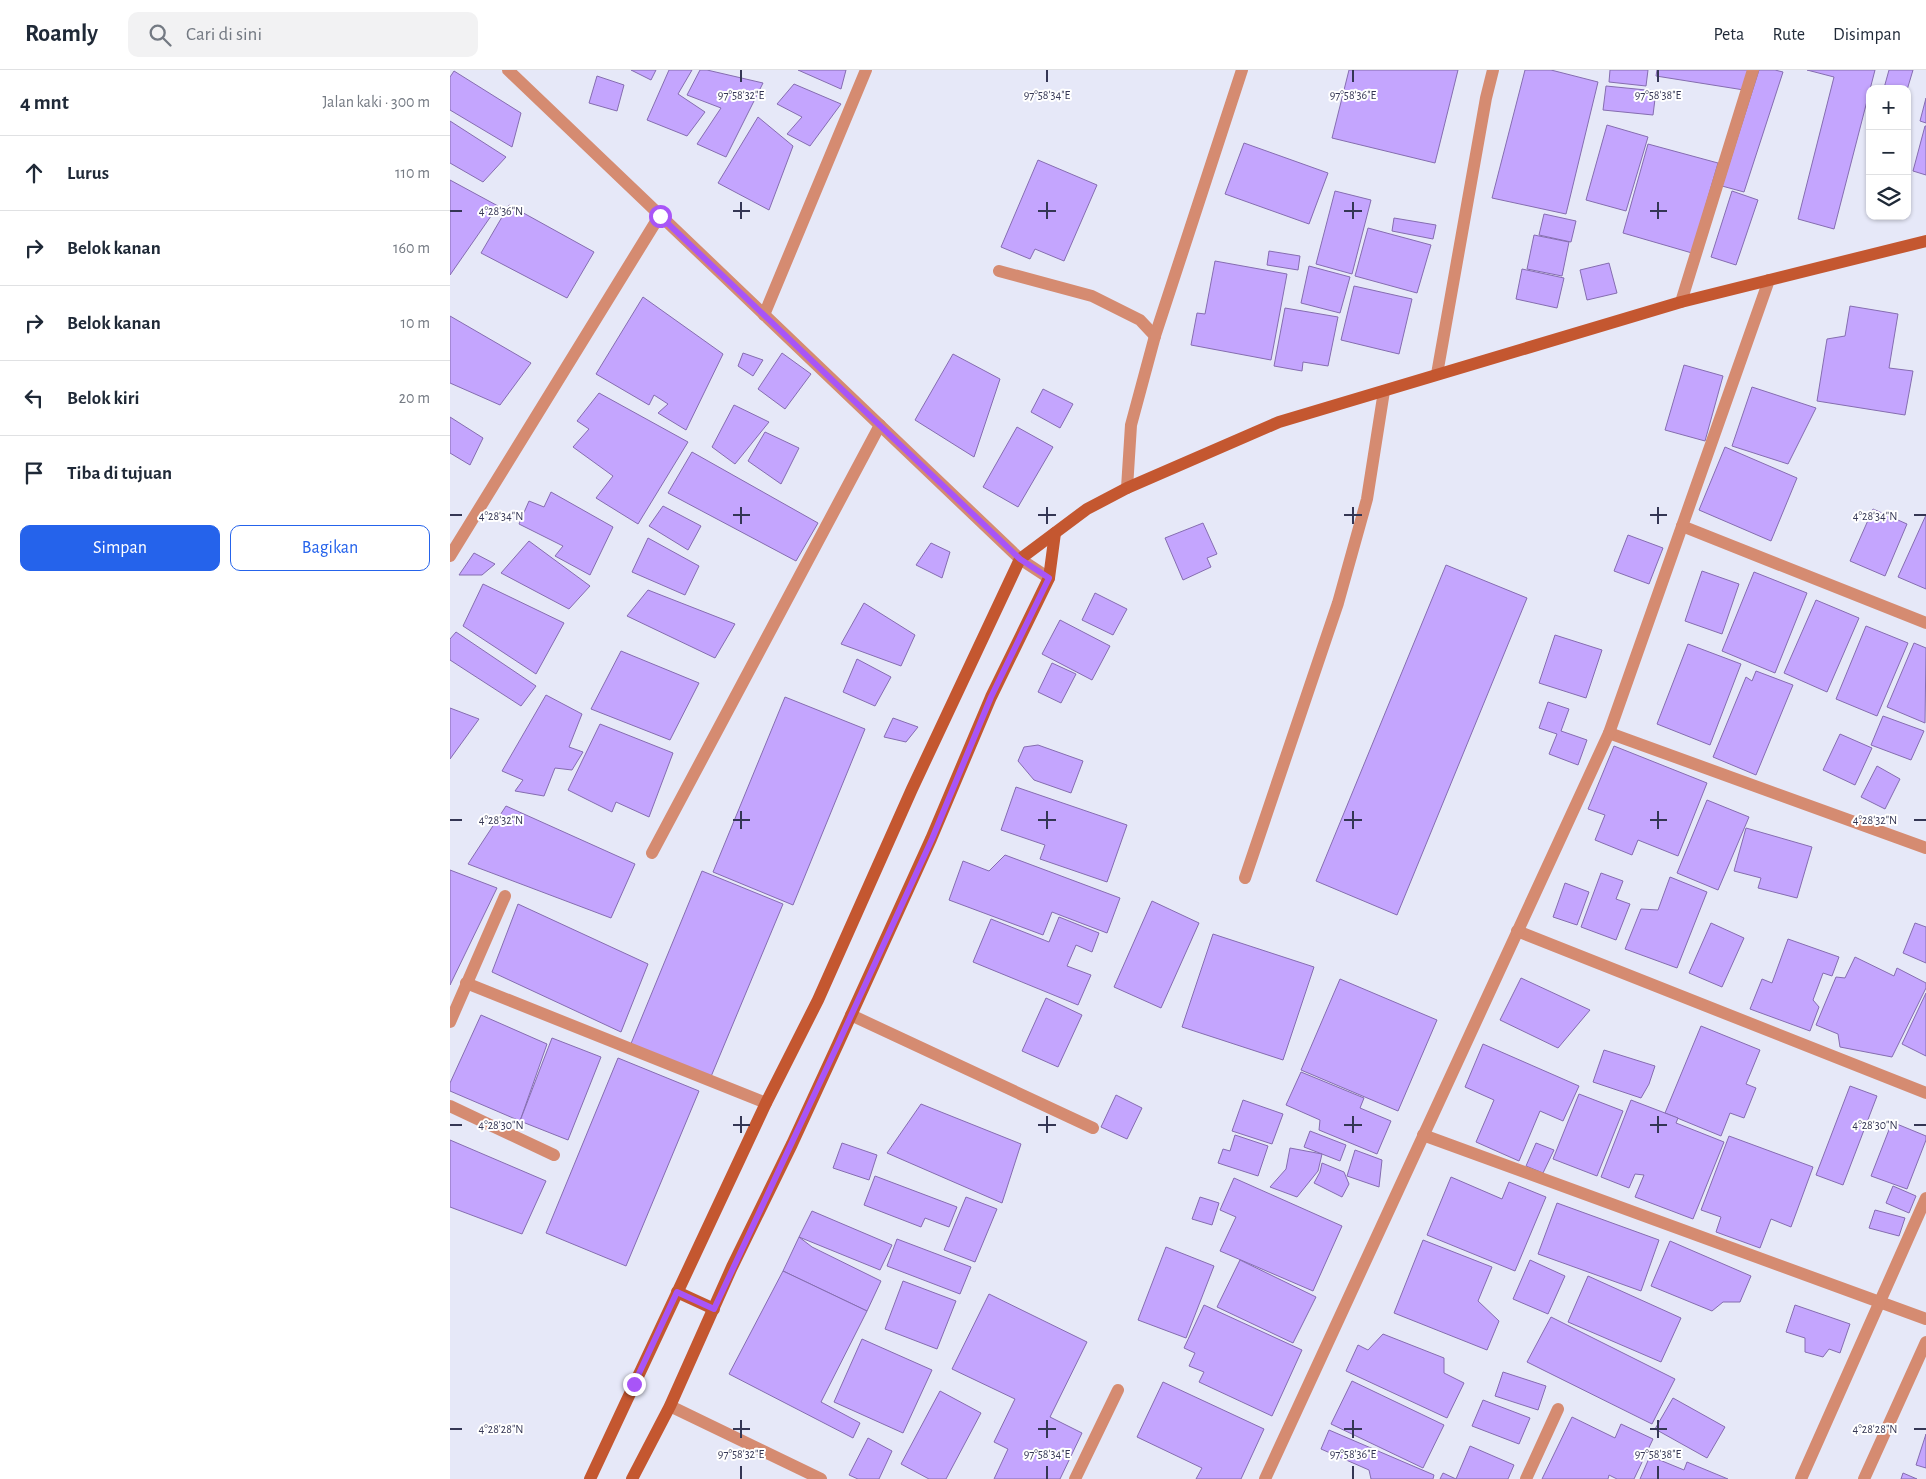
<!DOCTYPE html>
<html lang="id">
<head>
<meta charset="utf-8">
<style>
  :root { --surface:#fff; --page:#f2f2f3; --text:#1f2937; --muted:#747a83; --line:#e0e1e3; --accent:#2563eb }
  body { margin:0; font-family:"Alegreya Sans",sans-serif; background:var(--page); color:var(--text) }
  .controls { position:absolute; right:15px; top:15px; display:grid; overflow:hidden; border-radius:10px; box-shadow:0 1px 4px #0004 }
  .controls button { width:45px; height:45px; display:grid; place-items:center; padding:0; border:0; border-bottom:1px solid var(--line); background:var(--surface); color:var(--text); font:25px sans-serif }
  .stop { position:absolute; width:15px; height:15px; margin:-11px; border:4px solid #a855f7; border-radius:50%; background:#fff }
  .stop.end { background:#a855f7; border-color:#fff; box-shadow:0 1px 5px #0008 }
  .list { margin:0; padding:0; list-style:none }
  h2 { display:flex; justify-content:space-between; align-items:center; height:65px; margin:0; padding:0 20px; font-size:21px }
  h2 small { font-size:16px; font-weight:400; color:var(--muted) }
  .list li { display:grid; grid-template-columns:32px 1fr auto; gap:15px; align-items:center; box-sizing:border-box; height:75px; padding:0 20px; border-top:1px solid var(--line) }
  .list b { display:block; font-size:19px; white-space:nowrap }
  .list em { font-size:16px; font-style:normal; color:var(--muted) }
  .actions { display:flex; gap:10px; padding:15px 20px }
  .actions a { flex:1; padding:11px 0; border:1px solid var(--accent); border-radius:10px; text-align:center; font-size:18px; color:var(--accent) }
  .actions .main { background:var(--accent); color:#fff }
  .icon { flex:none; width:28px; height:28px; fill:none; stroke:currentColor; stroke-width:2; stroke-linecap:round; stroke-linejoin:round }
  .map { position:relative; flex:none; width:1476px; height:1409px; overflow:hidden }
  header { display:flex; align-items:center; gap:30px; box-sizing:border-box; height:70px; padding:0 25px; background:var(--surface); border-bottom:1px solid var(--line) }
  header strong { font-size:24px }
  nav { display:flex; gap:28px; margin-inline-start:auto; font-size:18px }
  .search { width:350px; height:45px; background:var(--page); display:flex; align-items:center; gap:12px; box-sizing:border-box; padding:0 18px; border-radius:10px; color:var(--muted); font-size:19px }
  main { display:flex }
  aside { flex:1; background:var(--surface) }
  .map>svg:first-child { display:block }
  .building { fill:#c4a5fe; stroke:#856db0 }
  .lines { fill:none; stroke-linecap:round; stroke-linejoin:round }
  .lane { stroke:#d58b71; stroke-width:12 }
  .street { stroke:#d58b71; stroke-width:12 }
  .secondary { stroke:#c45730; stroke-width:12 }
  .route { stroke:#a855f7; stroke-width:6 }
  .ticks { fill:none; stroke:#343654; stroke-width:2 }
  .ticks-label { font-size:12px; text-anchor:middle; fill:#343654; stroke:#fff; stroke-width:4; stroke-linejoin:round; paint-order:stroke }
</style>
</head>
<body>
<header>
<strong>Roamly</strong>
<div class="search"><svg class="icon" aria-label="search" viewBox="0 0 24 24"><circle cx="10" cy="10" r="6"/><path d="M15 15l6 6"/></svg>Cari di sini</div>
<nav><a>Peta</a><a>Rute</a><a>Disimpan</a></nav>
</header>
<main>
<aside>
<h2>4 mnt<small>Jalan kaki · 300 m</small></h2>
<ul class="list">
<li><svg class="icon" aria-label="ahead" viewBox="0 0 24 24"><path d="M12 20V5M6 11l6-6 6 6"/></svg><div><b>Lurus</b></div><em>110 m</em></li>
<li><svg class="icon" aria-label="right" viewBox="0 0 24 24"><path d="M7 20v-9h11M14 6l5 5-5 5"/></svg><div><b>Belok kanan</b></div><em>160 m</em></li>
<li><svg class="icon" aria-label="right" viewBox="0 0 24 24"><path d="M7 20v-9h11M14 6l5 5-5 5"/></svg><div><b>Belok kanan</b></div><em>10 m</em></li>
<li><svg class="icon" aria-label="left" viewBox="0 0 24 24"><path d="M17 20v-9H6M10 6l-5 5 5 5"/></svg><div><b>Belok kiri</b></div><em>20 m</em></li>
<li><svg class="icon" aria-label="arrive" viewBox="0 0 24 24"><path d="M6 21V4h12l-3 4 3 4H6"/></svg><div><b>Tiba di tujuan</b></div></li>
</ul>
<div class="actions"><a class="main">Simpan</a><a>Bagikan</a></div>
</aside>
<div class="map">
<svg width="1476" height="1409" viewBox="0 0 1476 1409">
  <rect width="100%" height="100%" fill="#e6e8f8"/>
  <!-- building -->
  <g class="building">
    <polygon points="181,0 206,0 201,10"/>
    <polygon points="219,0 242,0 228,24 255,42 237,66 197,50"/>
    <polygon points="250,0 257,0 313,13 276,87 247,74 271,38 237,25"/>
    <polygon points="348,0 396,0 391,19"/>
    <polygon points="899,0 1008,0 985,93 882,68"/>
    <polygon points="1075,0 1101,0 1148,12 1116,144 1042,128"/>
    <polygon points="1160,0 1198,0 1196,16 1159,12"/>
    <polygon points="1207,0 1298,0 1294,20 1206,6"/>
    <polygon points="1309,0 1325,0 1333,2 1294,122 1272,116"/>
    <polygon points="1357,0 1425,0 1384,159 1348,149 1384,7"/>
    <polygon points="1439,0 1463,0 1457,20 1434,18"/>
    <polygon points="4,1 71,43 62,77 0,40 0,7"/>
    <polygon points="147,6 174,15 167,41 139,33"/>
    <polygon points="344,14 391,34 360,76 337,64 352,47 327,34"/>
    <polygon points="1156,16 1206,21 1203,45 1153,40"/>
    <polygon points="1476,28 1476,53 1470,51"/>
    <polygon points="308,47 343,76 319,140 268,113"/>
    <polygon points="0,51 56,87 33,112 0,93"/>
    <polygon points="1157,55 1198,67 1176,141 1136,130"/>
    <polygon points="1475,56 1476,56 1476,105 1463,101"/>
    <polygon points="794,73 878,103 859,154 775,124"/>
    <polygon points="1198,74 1268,93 1242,183 1173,163"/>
    <polygon points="588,90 647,115 614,191 585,179 580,189 551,177"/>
    <polygon points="0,110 48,136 0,205"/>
    <polygon points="885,121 921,130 902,204 866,194"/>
    <polygon points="1282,121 1308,130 1286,195 1261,187"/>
    <polygon points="59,135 144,182 117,228 31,183"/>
    <polygon points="1094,144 1126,151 1121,172 1089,165"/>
    <polygon points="944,148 986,155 983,169 942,161"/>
    <polygon points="918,158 981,175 967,223 905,206"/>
    <polygon points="1084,165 1119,172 1112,206 1077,199"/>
    <polygon points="819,181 850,186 848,200 817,195"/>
    <polygon points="765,191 837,204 821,290 741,275 747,243 755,244"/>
    <polygon points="1159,193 1167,223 1137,230 1130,200"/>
    <polygon points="859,196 900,207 890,243 851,233"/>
    <polygon points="1072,199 1114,208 1107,238 1066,229"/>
    <polygon points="904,216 962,229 949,284 891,270"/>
    <polygon points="193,227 273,284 236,360 208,343 218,334 204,325 199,335 146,304"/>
    <polygon points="1400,236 1448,244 1439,298 1463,301 1455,345 1367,331 1377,269 1395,266"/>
    <polygon points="835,238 888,247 878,296 853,292 852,301 824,296"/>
    <polygon points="0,246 81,293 50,335 0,313"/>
    <polygon points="293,283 313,290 303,306 288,296"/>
    <polygon points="332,283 361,304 335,339 308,319"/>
    <polygon points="503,284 550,309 524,387 465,350"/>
    <polygon points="1234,295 1273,306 1255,371 1215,360"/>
    <polygon points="1302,317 1366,338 1338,394 1282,376"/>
    <polygon points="593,319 623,334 610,358 581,342"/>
    <polygon points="149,323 238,372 188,454 146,428 163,406 123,377 139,359 127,351"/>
    <polygon points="284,335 319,352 285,394 262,377"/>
    <polygon points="0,347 33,368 20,395 0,383"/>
    <polygon points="567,357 603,377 568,437 533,417"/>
    <polygon points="315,362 349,378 331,414 298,391"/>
    <polygon points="1275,377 1347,408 1321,471 1249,440"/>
    <polygon points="242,382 368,453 346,491 218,423"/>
    <polygon points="101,422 163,457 140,505 105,486 113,476 69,454 79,431 94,437"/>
    <polygon points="213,436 251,456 238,480 199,456"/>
    <polygon points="1423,439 1457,454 1435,506 1400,491"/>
    <polygon points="1476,445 1476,519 1448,507"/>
    <polygon points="753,453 767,484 757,488 761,497 733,510 715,468"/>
    <polygon points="1178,465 1213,478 1199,514 1164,501"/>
    <polygon points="198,468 249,496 235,525 182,502"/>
    <polygon points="79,471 140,516 119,539 51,503"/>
    <polygon points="481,473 500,482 492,508 466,495"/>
    <polygon points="24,483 45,494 32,505 9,505"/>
    <polygon points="996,495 1077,528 947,845 866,811"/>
    <polygon points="1252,501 1289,514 1272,564 1235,551"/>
    <polygon points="1304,502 1357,523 1325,603 1272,581"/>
    <polygon points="33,514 114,553 86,604 13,556"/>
    <polygon points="198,520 285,554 265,588 177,546"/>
    <polygon points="645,523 677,539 663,565 632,550"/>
    <polygon points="1366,530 1409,548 1377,622 1334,603"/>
    <polygon points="414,533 465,565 451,596 391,574"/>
    <polygon points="610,550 660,576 642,610 592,584"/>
    <polygon points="1416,556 1458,573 1427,646 1386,629"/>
    <polygon points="6,562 86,616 71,636 0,590 0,569"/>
    <polygon points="1105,565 1152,580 1136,628 1089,613"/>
    <polygon points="1464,573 1476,578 1475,653 1437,637"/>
    <polygon points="1238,574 1291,594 1260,675 1207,654"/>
    <polygon points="171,581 249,613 220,670 141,639"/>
    <polygon points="407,589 441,607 425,636 393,622"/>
    <polygon points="602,593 626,604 611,633 588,622"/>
    <polygon points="1306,601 1343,615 1306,705 1263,687 1296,607 1302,611"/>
    <polygon points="96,625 132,644 119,677 133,682 122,700 105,698 94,726 65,721 73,710 52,701"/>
    <polygon points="335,627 415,659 343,835 263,802"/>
    <polygon points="1098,632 1119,639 1111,661 1137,670 1128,695 1099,684 1107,664 1089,658"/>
    <polygon points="0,638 29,649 0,689"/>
    <polygon points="1433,646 1474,661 1461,690 1421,675"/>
    <polygon points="443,648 468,657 456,672 434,667"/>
    <polygon points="150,654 223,683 199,747 166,732 162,742 118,720"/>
    <polygon points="1390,664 1422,678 1405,715 1373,700"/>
    <polygon points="588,675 633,691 621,723 584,710 568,691 574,677"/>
    <polygon points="1164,676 1257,713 1228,786 1188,770 1182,785 1145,770 1155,745 1138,739"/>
    <polygon points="1427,696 1450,709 1435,739 1411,727"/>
    <polygon points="566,717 677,755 657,812 590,789 595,775 551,760"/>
    <polygon points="1257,730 1299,747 1268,820 1227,803"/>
    <polygon points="56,736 185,794 161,848 18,794"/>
    <polygon points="1296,758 1362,777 1347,828 1308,818 1311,808 1284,801"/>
    <polygon points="555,785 670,828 657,863 602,842 593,865 499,830 513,791 539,801"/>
    <polygon points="0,800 47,818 0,915"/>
    <polygon points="252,801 333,834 260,1009 180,976"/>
    <polygon points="1151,803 1173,811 1166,829 1180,834 1166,870 1131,857"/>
    <polygon points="1220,807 1257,822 1227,898 1175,879 1191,839 1208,840"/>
    <polygon points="1115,813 1139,822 1127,855 1103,847"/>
    <polygon points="702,831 749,853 711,938 664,917"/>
    <polygon points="68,834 198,894 171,962 42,902"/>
    <polygon points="609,847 649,863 642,882 626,875 617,896 641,905 628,935 523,892 541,849 599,872"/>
    <polygon points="1261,853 1294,868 1272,917 1239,903"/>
    <polygon points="1465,853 1476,857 1476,893 1453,883"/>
    <polygon points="763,864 864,897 833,990 732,957"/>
    <polygon points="1338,869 1389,887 1382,906 1373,903 1363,930 1369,937 1360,961 1300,939 1312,909 1322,913"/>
    <polygon points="1405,887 1444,906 1447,898 1476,913 1476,918 1442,987 1390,977 1388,964 1366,955 1386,907 1395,908"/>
    <polygon points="1071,908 1140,940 1108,978 1050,950"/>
    <polygon points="890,909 987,950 948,1041 851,1000"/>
    <polygon points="1476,923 1476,986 1452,974"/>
    <polygon points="596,928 632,945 608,997 572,981"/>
    <polygon points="31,945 97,974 70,1051 0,1021 0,1013"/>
    <polygon points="1251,956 1310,980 1296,1014 1306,1018 1294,1048 1280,1043 1271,1066 1215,1043"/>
    <polygon points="102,968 151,987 118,1070 70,1051"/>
    <polygon points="1033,974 1129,1016 1113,1051 1090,1041 1069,1091 1026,1072 1044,1030 1015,1017"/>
    <polygon points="1154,980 1205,996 1199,1014 1191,1028 1143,1012"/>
    <polygon points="168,988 249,1021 176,1196 96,1163"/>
    <polygon points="851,1002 914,1028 910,1038 941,1051 927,1084 869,1060 870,1050 836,1035"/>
    <polygon points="1400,1016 1427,1026 1393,1115 1366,1105"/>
    <polygon points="1129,1024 1173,1041 1147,1106 1103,1089"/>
    <polygon points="666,1025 692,1038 677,1069 651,1057"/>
    <polygon points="793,1030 833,1044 822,1074 782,1061"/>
    <polygon points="1181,1030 1228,1048 1226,1053 1274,1072 1243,1149 1185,1127 1194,1105 1185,1104 1179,1118 1151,1107"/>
    <polygon points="471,1034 571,1074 552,1133 437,1083"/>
    <polygon points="1442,1052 1476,1066 1476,1070 1457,1119 1421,1106"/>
    <polygon points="860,1061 896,1075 890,1091 854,1077"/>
    <polygon points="785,1065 818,1076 808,1106 768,1093 773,1079 780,1081"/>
    <polygon points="1279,1066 1363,1097 1341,1157 1321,1149 1310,1178 1266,1162 1271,1147 1251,1140"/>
    <polygon points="0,1070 96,1111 72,1164 0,1137"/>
    <polygon points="392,1073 427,1085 419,1110 383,1098"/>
    <polygon points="1086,1073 1104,1080 1093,1103 1076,1096"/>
    <polygon points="840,1078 872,1084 868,1101 847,1127 820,1117 836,1099"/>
    <polygon points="905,1080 932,1090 929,1117 897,1106"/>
    <polygon points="872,1093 894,1102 899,1114 892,1127 864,1113 870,1102"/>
    <polygon points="425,1106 507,1137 499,1157 475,1148 471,1157 414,1135"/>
    <polygon points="1001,1107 1052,1129 1059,1112 1096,1127 1065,1201 977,1165"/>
    <polygon points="784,1108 892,1156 863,1221 770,1181 786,1147 770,1140"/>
    <polygon points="1443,1116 1466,1126 1459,1143 1436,1133"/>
    <polygon points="516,1127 547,1139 525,1192 494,1180"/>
    <polygon points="750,1127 769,1133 762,1155 742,1149"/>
    <polygon points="1107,1133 1209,1170 1191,1221 1088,1184"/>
    <polygon points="1425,1140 1455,1148 1449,1166 1419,1158"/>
    <polygon points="362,1141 442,1175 430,1200 349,1167"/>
    <polygon points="349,1167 362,1177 431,1211 417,1241 333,1201"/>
    <polygon points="447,1169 521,1197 510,1224 437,1196"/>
    <polygon points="973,1170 1042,1197 1028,1231 1049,1251 1037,1280 944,1243"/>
    <polygon points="1220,1171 1301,1206 1290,1232 1273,1232 1262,1241 1201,1216"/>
    <polygon points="716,1177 764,1196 736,1268 688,1250"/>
    <polygon points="790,1190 866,1227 843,1273 767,1237"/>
    <polygon points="1080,1190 1115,1206 1098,1244 1063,1229"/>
    <polygon points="333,1201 417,1241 371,1332 410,1353 403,1368 279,1304"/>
    <polygon points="1138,1206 1231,1248 1211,1292 1118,1252"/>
    <polygon points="453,1211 506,1231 487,1279 435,1259"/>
    <polygon points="539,1224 637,1272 600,1347 632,1363 610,1409 544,1409 558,1379 544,1372 565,1329 502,1299"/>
    <polygon points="754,1235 852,1280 822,1346 749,1312 754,1302 739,1296 745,1283 734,1278"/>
    <polygon points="1345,1235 1400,1254 1390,1283 1379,1279 1373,1287 1355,1282 1355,1268 1336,1262"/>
    <polygon points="1101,1247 1225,1309 1202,1354 1077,1292"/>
    <polygon points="933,1264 994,1288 994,1303 1014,1313 997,1348 896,1301 908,1275 918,1280"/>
    <polygon points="412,1269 482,1300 453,1363 384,1332"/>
    <polygon points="1053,1302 1096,1316 1088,1340 1045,1326"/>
    <polygon points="902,1311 994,1355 973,1398 881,1354"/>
    <polygon points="713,1312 814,1359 791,1409 746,1409 752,1398 687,1367"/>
    <polygon points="490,1321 531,1343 496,1409 479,1409 451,1394"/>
    <polygon points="1223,1328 1275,1357 1257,1388 1205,1359"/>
    <polygon points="1033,1330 1080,1348 1069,1374 1022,1356"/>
    <polygon points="1122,1347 1165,1368 1171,1354 1203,1369 1184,1409 1167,1409 1159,1405 1158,1409 1092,1409"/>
    <polygon points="879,1360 984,1405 983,1409 921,1409 919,1400 871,1379"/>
    <polygon points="1476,1364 1476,1398 1466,1395"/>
    <polygon points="418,1368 442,1381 429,1409 408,1409 399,1405"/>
    <polygon points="1020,1376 1064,1395 1058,1409 990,1409 993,1403 1006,1409"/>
    <polygon points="1200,1386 1234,1400 1237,1392 1278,1409 1190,1409"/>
    <polygon points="1453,1403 1467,1409 1451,1409"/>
  </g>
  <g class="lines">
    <!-- lane -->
    <polyline class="lane" points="795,808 888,533 917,429 934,321"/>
    <!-- street -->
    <g class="street">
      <polyline points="58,0 570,489 599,508"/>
      <polyline points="549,201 642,226 690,250 705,266"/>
      <polyline points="1231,232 1303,0"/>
      <polyline points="314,245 416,0"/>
      <polyline points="987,304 1036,28 1043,0"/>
      <polyline points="677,418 681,355 705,266 792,0"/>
      <polyline points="1232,456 1476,553"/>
      <polyline points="0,486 210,145"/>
      <polyline points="1159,663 1476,778"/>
      <polyline points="202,783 430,355"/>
      <polyline points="1067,861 1476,1023"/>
      <polyline points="16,913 316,1033"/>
      <polyline points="401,945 643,1058"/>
      <polyline points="0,952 55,826"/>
      <polyline points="0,1036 104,1085"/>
      <polyline points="973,1065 1476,1249"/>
      <polyline points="220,1336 371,1409"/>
      <polyline points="625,1409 668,1320"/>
      <polyline points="815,1409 1159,663 1319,210"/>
      <polyline points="1076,1409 1108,1339"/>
      <polyline points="1351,1409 1476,1128"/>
      <polyline points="1414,1409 1476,1272"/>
    </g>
    <!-- secondary -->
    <g class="secondary">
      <polyline points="227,1222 264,1239"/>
      <polyline points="140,1409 316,1033 368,930 462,719 570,489 637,439 677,418 829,352 1231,232 1476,171"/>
      <polyline points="182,1409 220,1336 282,1197 342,1074 388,974 481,769 541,627 599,508 605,463"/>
    </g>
  </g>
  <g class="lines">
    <!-- route -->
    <polyline class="route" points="184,1314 227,1222 264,1239 388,974 482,769 541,627 599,508 570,489 210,146"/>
  </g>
  <!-- ticks -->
  <path class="ticks" d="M 291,0 L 291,12M 597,0 L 597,12M 903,0 L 903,12M 1208,0 L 1208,12M 291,132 L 291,149M 597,132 L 597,149M 903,132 L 903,149M 1208,132 L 1208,149M 0,141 L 12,141M 283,141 L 300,141M 588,141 L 606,141M 894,141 L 912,141M 1200,141 L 1217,141M 291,437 L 291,454M 597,437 L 597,454M 903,437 L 903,454M 1208,437 L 1208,454M 0,445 L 12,445M 283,445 L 300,445M 588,445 L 606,445M 894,445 L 912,445M 1200,445 L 1217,445M 1464,445 L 1476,445M 291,741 L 291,759M 597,741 L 597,759M 903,741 L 903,759M 1208,741 L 1208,759M 0,750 L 12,750M 283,750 L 300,750M 588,750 L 606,750M 894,750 L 912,750M 1200,750 L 1217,750M 1464,750 L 1476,750M 291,1046 L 291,1063M 597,1046 L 597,1063M 903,1046 L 903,1063M 1208,1046 L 1208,1063M 0,1055 L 12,1055M 283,1055 L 300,1055M 588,1055 L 606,1055M 894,1055 L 912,1055M 1200,1055 L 1217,1055M 1464,1055 L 1476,1055M 291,1350 L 291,1368M 597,1350 L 597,1368M 903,1350 L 903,1368M 1208,1350 L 1208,1368M 0,1359 L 12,1359M 283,1359 L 300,1359M 588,1359 L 606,1359M 894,1359 L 912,1359M 1200,1359 L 1217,1359M 1464,1359 L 1476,1359M 291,1396 L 291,1409M 597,1396 L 597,1409M 903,1396 L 903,1409M 1208,1396 L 1208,1409"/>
  <g class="ticks-label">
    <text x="291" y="29">97°58'32"E</text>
    <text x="597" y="29">97°58'34"E</text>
    <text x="903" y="29">97°58'36"E</text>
    <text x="1208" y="29">97°58'38"E</text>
    <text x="51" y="145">4°28'36"N</text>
    <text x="51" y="450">4°28'34"N</text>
    <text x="1425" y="450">4°28'34"N</text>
    <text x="51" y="754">4°28'32"N</text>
    <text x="1425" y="754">4°28'32"N</text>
    <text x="51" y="1059">4°28'30"N</text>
    <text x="1425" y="1059">4°28'30"N</text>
    <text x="51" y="1363">4°28'28"N</text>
    <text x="1425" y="1363">4°28'28"N</text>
    <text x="291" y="1388">97°58'32"E</text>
    <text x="597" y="1388">97°58'34"E</text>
    <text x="903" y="1388">97°58'36"E</text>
    <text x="1208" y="1388">97°58'38"E</text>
  </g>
</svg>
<div class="controls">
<button>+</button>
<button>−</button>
<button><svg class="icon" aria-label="layers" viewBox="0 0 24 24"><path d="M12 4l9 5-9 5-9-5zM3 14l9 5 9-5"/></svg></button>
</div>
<div class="stop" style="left:210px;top:146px"></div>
<div class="stop end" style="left:184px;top:1314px"></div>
</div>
</main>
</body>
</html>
